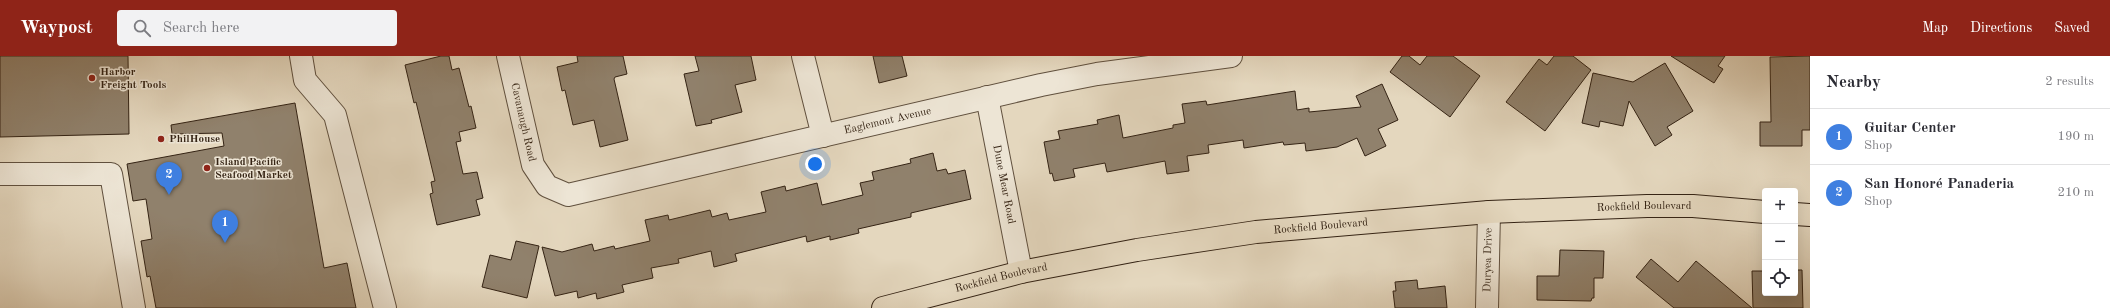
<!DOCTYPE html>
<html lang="en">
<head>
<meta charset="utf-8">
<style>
  :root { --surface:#fff; --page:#f2f2f3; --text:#2b2b33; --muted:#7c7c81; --line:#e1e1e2; --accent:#8f2418 }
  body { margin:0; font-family:"Old Standard TT",serif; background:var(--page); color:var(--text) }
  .controls { position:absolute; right:12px; bottom:12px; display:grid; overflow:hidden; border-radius:4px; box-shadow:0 4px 16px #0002 }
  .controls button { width:36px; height:36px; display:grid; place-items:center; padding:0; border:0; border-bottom:1px solid var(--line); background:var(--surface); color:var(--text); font:20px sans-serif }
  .you { position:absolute; left:815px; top:108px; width:14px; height:14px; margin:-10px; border:3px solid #fff; border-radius:50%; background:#1a73e8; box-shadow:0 0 0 6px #1a73e833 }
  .badge { display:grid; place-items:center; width:26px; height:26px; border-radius:50%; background:var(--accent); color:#fff; font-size:13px; font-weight:700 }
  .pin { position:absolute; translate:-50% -33px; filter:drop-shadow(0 1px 2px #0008) }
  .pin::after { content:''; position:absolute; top:21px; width:14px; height:12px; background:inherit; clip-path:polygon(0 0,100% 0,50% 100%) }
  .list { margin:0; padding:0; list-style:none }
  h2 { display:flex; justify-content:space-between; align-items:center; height:52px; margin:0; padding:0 16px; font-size:17px }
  h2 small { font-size:13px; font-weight:400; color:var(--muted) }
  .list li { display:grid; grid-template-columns:26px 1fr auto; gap:12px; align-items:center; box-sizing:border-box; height:56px; padding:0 16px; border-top:1px solid var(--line) }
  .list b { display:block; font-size:15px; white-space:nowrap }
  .list p { margin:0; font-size:13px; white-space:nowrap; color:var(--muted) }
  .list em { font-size:13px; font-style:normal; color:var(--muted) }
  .icon { flex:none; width:22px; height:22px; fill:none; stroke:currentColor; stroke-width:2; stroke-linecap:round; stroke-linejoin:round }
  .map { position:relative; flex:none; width:1810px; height:252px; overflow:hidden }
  header { display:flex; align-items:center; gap:24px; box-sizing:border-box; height:56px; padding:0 20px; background:var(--accent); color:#fff }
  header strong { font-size:19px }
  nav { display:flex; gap:22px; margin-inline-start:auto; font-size:14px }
  .search { width:280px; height:36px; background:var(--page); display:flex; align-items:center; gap:10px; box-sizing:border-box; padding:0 14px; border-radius:4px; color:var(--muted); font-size:15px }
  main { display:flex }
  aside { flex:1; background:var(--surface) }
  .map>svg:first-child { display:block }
  .building { fill:#90816c; stroke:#342314 }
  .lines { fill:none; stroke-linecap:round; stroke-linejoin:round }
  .minor-casing { stroke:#60503e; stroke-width:24 }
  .major-casing { stroke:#342314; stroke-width:24 }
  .minor { stroke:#ede5d5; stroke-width:22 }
  .major { stroke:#e4d7be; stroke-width:22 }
  .poi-dot { fill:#8f2418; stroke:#ede5d5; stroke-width:1.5 }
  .labels { text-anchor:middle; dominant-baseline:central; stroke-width:3; stroke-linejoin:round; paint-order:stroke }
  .poi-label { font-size:11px; font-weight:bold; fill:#342314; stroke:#ede5d5; text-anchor:start }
  .street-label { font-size:11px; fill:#342314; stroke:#ede5d5 }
</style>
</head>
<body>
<header>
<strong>Waypost</strong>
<div class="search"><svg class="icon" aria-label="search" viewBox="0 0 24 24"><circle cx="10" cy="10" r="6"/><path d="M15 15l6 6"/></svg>Search here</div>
<nav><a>Map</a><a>Directions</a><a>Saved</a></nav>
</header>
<main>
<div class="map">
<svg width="1810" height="252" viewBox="0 0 1810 252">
  <rect width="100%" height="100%" fill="#e4d7be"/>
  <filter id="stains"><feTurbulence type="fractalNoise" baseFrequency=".005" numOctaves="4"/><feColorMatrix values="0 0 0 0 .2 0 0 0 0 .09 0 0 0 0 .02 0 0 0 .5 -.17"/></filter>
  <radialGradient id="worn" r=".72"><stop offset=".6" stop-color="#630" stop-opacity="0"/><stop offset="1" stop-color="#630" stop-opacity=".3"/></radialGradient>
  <!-- building -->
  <g class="building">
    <polygon points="0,0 128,0 129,78 0,81"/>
    <polygon points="441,0 449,0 452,14 459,12 469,51 471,50 476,72 459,76 461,85 456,86 463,118 477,116 483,142 476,144 480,159 437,169 430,138 433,137 431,126 435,125 416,46 414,47 405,9"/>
    <polygon points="577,0 623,0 627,18 615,21 614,23 628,84 600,91 594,64 573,69 565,34 562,35 557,11 578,6"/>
    <polygon points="695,0 751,0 756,24 735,29 742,56 711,64 712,67 696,70 684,18 699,15"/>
    <polygon points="873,0 902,0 907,20 879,27"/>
    <polygon points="1402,0 1409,0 1420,9 1427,0 1453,0 1480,20 1450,61 1390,16"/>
    <polygon points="1554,0 1573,0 1591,14 1545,75 1506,46 1539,3 1547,9"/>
    <polygon points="1671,0 1725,0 1718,10 1723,13 1714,27"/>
    <polygon points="1810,0 1810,74 1802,74 1802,90 1760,90 1760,66 1771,66 1770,1"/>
    <polygon points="1665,7 1693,55 1667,71 1672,79 1655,90 1629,45 1623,70 1600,65 1599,71 1582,67 1593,17 1633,26"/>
    <polygon points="1382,28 1398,64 1378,73 1386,90 1365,100 1357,82 1337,91 1306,95 1305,87 1284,89 1283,86 1244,92 1243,84 1208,89 1209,97 1187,100 1189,115 1167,118 1165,105 1107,116 1105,107 1073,113 1075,121 1054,125 1052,117 1050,118 1044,86 1060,83 1058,75 1098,68 1097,64 1119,59 1123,82 1173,72 1173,69 1185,67 1182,48 1206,45 1207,49 1295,35 1297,54 1309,52 1309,56 1361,51 1356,40"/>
    <polygon points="295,47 324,212 347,207 356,252 156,252 150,220 147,221 141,185 152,183 146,143 133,145 127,108 224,90 222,77 172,78 171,69"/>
    <polygon points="933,97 937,115 946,113 948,118 965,114 971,143 911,157 911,161 858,173 859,177 830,184 830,180 807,186 806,180 735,198 737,205 714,211 711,195 678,203 679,207 651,212 653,222 622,229 624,236 597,243 596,237 578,242 577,235 555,240 542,191 562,196 592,188 594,195 614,190 615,193 650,185 645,164 668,159 669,164 710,154 712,161 727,157 729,164 766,156 761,136 785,130 786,135 817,127 822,149 863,139 860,127 874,124 872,116 911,107 910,103"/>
    <polygon points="516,185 539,190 527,242 482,231 490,199 511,204"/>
    <polygon points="1560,194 1604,195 1603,222 1594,222 1594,242 1592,242 1591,245 1537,244 1537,220 1559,220"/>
    <polygon points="1651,203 1678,226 1696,205 1752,252 1674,252 1636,221"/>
    <polygon points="1795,214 1802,214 1803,252 1753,252 1752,215 1765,215 1765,237 1795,237"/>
    <polygon points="1417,224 1418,233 1445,230 1447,252 1395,252 1393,235 1396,235 1395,226"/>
  </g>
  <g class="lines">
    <defs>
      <g id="minor">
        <polyline points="301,0 305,24 335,59 385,252"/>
        <path id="s1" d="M 508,0 L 533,109 L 547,130 L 568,139 L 1041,29 L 1097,18 L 1231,0"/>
        <polyline points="803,0 823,80"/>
        <path id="s2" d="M 987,41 L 1021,216"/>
        <polyline points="0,118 111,118 134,252"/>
        <path id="s3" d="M 1487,252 L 1489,156"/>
      </g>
      <g id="major">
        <polyline points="1795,158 1810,159"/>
        <path id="s4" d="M 883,252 L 1021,216 L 1137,194 L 1256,176 L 1489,156 L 1647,150 L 1693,150 L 1765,156"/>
      </g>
    </defs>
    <!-- minor casing -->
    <use href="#minor" class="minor-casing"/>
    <!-- major casing -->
    <use href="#major" class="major-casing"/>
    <!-- minor -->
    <use href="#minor" class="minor"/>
    <!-- major -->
    <use href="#major" class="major"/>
  </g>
  <!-- markers -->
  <g class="poi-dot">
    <circle cx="92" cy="22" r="4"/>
    <circle cx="161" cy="83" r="4"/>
    <circle cx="207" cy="112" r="4"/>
  </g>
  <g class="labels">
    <!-- poi labels -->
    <g class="poi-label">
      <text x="100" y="16">Harbor<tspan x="100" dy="13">Freight Tools</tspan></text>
      <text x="169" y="83">PhilHouse</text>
      <text x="215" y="106">Island Pacific<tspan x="215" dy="13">Seafood Market</tspan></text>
    </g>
    <!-- street labels -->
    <g class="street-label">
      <text stroke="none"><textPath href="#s1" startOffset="488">Eaglemont Avenue</textPath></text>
      <text stroke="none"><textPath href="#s1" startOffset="68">Cavanaugh Road</textPath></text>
      <text stroke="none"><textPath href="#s2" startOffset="89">Dune Mear Road</textPath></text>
      <text stroke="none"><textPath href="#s4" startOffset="770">Rockfield Boulevard</textPath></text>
      <text stroke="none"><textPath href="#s4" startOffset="446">Rockfield Boulevard</textPath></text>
      <text stroke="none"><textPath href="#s3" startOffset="48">Duryea Drive</textPath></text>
      <text stroke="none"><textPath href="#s4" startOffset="122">Rockfield Boulevard</textPath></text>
    </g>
  </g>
  <rect width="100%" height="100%" filter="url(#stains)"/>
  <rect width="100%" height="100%" fill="url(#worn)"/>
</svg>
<div class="controls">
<button>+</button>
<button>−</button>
<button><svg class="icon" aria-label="locate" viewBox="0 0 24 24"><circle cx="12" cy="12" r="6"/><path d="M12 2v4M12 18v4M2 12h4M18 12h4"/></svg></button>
</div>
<div class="you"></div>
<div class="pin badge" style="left:225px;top:187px;background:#3f7fe0">1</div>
<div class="pin badge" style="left:169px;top:139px;background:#3f7fe0">2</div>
</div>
<aside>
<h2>Nearby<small>2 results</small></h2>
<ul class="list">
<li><span class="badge" style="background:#3f7fe0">1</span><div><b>Guitar Center</b><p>Shop</p></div><em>190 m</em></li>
<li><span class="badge" style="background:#3f7fe0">2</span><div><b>San Honoré Panaderia</b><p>Shop</p></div><em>210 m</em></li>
</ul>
</aside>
</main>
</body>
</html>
